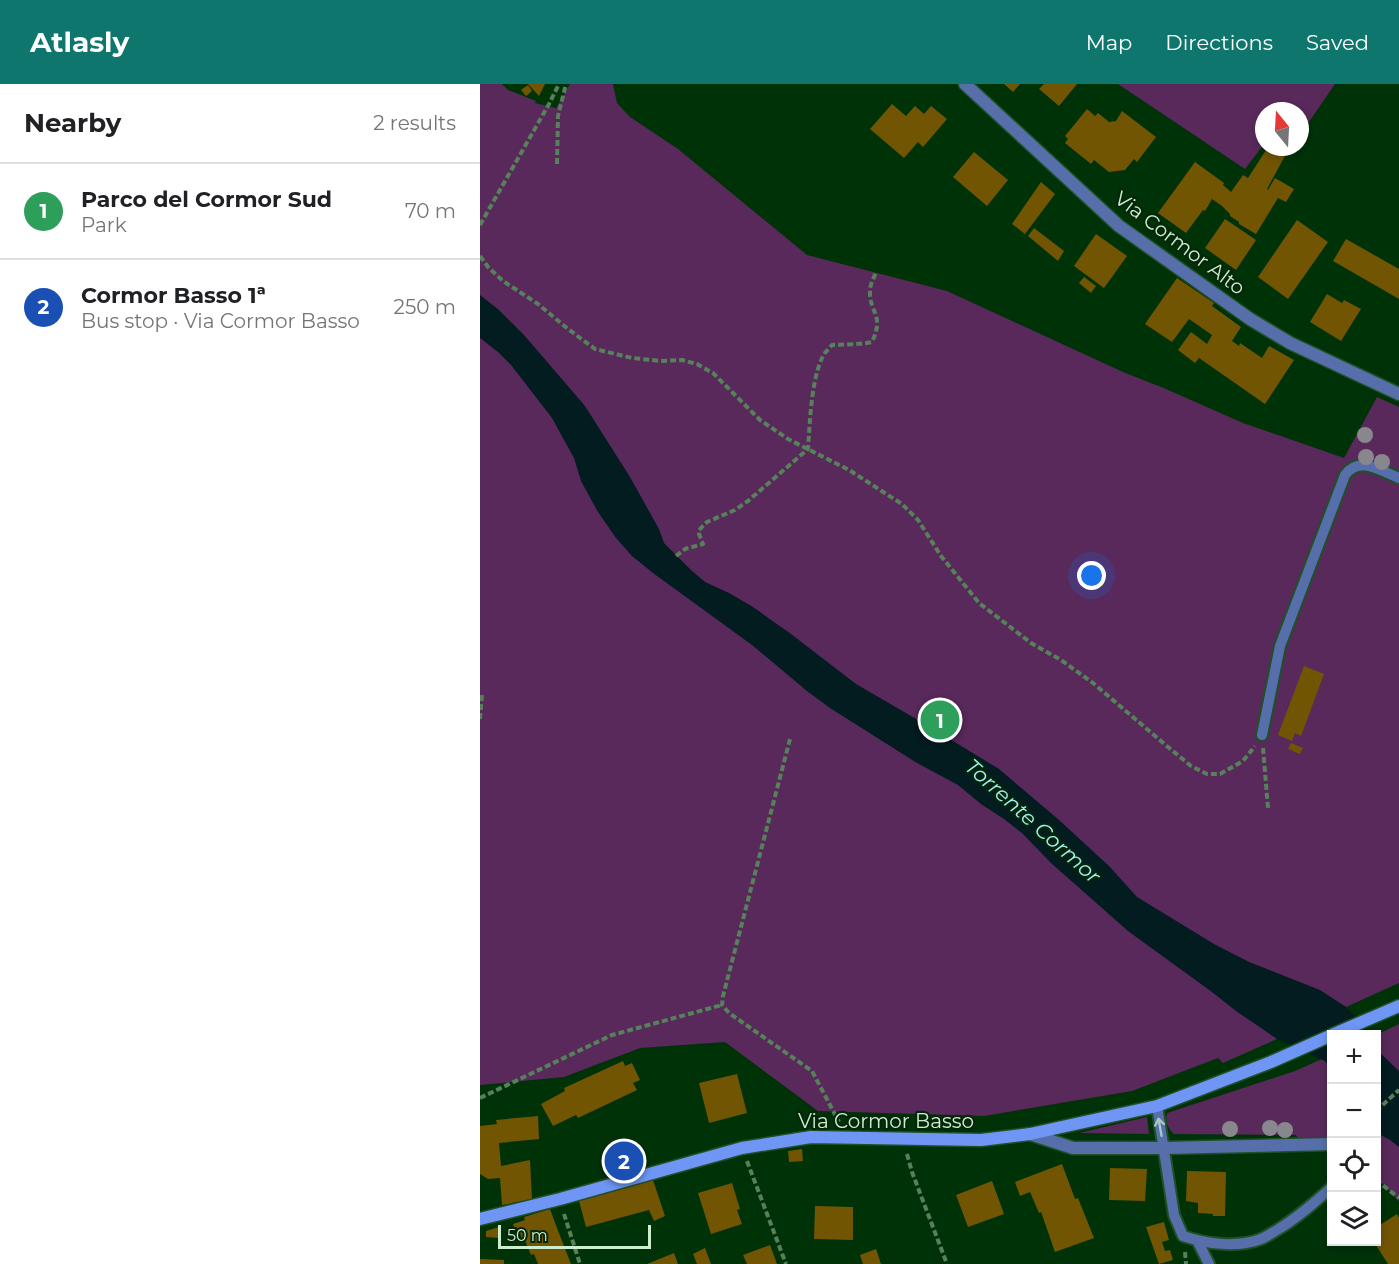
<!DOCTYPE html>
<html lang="en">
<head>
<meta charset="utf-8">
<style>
  :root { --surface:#fff; --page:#f2f2f2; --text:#202124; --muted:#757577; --line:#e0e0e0; --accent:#0f766e }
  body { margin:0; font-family:Montserrat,sans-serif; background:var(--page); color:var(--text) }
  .controls { position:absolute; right:18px; bottom:18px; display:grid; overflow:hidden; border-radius:0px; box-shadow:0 3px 9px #0003 }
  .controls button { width:54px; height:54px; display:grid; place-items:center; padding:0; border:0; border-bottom:2px solid var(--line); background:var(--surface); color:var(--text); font:30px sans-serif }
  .compass { position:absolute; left:775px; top:18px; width:54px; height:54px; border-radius:50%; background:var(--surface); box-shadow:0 3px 9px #0003; rotate:342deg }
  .scale { position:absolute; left:18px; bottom:15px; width:153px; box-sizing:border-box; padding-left:6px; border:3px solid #cdeece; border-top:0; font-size:16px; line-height:21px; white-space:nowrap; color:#cdeece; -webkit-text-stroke:4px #042609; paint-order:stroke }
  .you { position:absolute; left:612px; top:492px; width:21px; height:21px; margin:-15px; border:4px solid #fff; border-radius:50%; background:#1a73e8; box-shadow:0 0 0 9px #1a73e833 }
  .badge { display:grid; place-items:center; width:39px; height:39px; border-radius:50%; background:var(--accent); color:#fff; font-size:20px; font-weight:700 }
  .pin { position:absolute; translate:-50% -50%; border:3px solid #fff; box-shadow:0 2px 6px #0006 }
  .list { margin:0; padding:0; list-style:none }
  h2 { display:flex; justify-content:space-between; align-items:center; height:78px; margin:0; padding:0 24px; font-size:26px }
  h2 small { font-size:20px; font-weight:400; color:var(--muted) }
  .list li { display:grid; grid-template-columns:39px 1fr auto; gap:18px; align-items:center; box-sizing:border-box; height:96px; padding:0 24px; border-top:2px solid var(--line) }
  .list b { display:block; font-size:22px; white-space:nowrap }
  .list p { margin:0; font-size:20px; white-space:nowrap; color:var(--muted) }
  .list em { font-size:20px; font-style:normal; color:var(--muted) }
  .icon { flex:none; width:33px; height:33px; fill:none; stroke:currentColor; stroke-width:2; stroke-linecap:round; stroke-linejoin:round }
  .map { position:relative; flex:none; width:919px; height:1180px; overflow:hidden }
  header { display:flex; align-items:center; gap:36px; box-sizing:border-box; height:84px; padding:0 30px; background:var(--accent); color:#fff }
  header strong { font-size:28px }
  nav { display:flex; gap:33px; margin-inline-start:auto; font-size:21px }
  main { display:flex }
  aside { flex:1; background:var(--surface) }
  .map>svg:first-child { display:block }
  .green { fill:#58295a }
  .water { fill:#031c1f }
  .building { fill:#715503 }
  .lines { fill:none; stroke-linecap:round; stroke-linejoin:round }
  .lane-casing { stroke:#215028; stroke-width:14 }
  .street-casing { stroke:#215028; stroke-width:15 }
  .secondary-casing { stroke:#215028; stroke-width:15 }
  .path { stroke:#56815b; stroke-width:4; stroke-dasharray:6 3; stroke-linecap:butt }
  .lane { stroke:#566faa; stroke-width:10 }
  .street { stroke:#566faa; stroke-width:12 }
  .secondary { stroke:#6f96f5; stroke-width:12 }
  .tree { fill:#88878d }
  .oneway { stroke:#a9c8c3 }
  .labels { text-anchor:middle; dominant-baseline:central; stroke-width:4.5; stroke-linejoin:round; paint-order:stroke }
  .street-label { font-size:20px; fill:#cdeece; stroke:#042609 }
  .water-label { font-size:21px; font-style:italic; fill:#a2edf6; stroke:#042609 }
</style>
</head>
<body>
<header>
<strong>Atlasly</strong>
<nav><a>Map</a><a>Directions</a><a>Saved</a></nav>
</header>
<main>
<aside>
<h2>Nearby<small>2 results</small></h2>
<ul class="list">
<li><span class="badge" style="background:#2e9e5b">1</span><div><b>Parco del Cormor Sud</b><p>Park</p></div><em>70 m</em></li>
<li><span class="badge" style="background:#1a4fb4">2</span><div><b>Cormor Basso 1ª</b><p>Bus stop · Via Cormor Basso</p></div><em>250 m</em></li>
</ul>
</aside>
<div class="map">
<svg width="919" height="1180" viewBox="0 0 919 1180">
  <rect width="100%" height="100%" fill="#003208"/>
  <!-- green -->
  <g class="green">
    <polygon points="0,0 22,0 28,6 56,17 55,19 76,24 90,0 133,0 137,19 150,33 198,65 327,171 467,207 643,288 686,305 763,339 864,374 897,313 919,323 919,899 866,923 863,921 795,953 797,955 743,979 738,974 652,1007 504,1032 338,1027 245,958 160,964 84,993 0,1001"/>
    <polygon points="638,0 855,0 820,51 820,27 784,27 784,60 765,85"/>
    <polygon points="919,940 919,1117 897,1094 896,951"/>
    <path d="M 851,971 L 851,1053 L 819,1056 L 816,1051 L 694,1050 C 688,1045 685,1037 687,1029 L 815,987 Z"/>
    <polygon points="667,1033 669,1050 599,1049"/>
  </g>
  <!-- water -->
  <g class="water">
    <polygon points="0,211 19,226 44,251 105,322 150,393 179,445 184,459 211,486 225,498 249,509 273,523 311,550 376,600 450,643 519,685 579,736 629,782 657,813 734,860 769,878 840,906 866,923 892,950 852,950 851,985 845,977 797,955 756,927 732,908 648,847 571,779 543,750 524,735 501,720 478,701 437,679 350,624 327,607 272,561 173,489 152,472 136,454 118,428 101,397 94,374 72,334 31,281 18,268 0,254"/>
    <polygon points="897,966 919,987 919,1063 910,1056 897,1049"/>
  </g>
  <!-- building -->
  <g class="building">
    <polygon points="48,0 65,0 59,12"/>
    <polygon points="524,0 540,0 533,8"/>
    <polygon points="564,0 597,0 579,22 559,5"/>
    <polygon points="48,1 52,7 46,12 41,6"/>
    <polygon points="412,20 426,32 435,22 444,30 451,22 467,35 443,63 438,58 424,74 390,45"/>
    <polygon points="607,25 615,32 618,29 629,38 636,37 642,27 676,53 657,78 654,75 645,86 629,88 614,76 611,80 585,59 588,55 585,52"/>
    <polygon points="788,63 796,63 806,70 787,105 788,106 795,94 814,105 806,118 798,114 776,150 759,140 759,138 750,132 750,130 742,122 732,115 725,127 723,126 706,149 678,129 715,78 744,99 743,101 751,108 763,91 768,94"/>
    <polygon points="494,68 528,96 507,122 473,93"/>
    <polygon points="561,98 575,110 545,150 532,140"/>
    <polygon points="745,135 776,156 756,186 725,164"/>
    <polygon points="817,136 848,158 808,215 778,193"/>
    <polygon points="554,144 584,167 578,177 548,152"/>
    <polygon points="616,150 647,172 624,204 594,182"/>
    <polygon points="866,155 919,185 919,215 853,177"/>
    <polygon points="604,193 616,202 611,209 599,199"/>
    <polygon points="697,194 734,219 732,222 761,243 752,257 759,262 760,259 782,274 789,262 814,276 785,320 719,274 715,279 698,266 711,248 727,260 732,251 709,235 692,258 665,240"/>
    <polygon points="847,210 862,219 864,216 881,225 861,257 830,238"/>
    <polygon points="824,582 844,590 821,652 815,649 812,657 798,651"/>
    <polygon points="811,659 823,664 820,670 808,665"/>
    <polygon points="143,977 145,982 152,979 160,996 153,999 157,1006 98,1034 96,1031 73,1042 61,1020 85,1007 84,1004"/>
    <polygon points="257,990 267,1029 229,1039 219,999"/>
    <polygon points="58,1032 59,1055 19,1059 21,1082 50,1076 52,1115 22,1121 20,1094 8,1095 0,1090 0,1042 17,1040 16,1036"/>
    <polygon points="322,1065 323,1077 309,1078 308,1067"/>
    <polygon points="582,1080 595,1115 598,1114 614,1154 575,1168 561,1128 559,1129 550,1108 540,1112 535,1098"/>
    <polygon points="630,1084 667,1085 665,1117 629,1116"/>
    <polygon points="707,1087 746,1088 745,1132 733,1132 733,1130 718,1129 718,1119 706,1117"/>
    <polygon points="173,1096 185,1132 174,1137 169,1126 106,1143 99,1117"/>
    <polygon points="512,1097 524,1130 488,1143 476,1111"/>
    <polygon points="252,1099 260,1125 257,1126 262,1140 231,1150 218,1109"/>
    <polygon points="335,1122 373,1123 373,1156 334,1155"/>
    <polygon points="70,1125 77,1144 91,1180 58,1180 54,1170 51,1171 44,1154 42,1155 40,1149 36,1151 33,1140 45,1136 44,1133"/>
    <polygon points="917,1130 919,1134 919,1180 908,1180 894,1158 897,1158 897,1143"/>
    <polygon points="684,1138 689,1156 682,1158 685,1167 690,1166 693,1176 679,1180 666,1143"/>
    <polygon points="19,1143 19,1154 6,1153 6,1147"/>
    <polygon points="290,1161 297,1180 267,1180 263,1171"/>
    <polygon points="225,1164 231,1180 217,1180 213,1170"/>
    <polygon points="396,1165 401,1180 383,1180 380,1171"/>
    <polygon points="194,1169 198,1180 167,1180"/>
    <polygon points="0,1175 24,1176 24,1180 0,1180"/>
  </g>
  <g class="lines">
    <defs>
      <g id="lane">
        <path d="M 782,651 L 800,562 L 865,391 C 880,371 901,387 919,394"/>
        <path d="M 677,1022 L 694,1131 L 703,1152 C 726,1160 758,1164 781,1155 C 786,1153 792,1149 797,1146 C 817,1134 834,1119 852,1103"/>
        <polyline points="718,1158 729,1180"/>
      </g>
      <g id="street">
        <polyline points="485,0 639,142 770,235 810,259 919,310"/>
        <polyline points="550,1050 593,1064 684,1064 852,1060"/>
      </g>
      <g id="secondary">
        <polyline points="854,950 919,922"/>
        <polyline points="0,1135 80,1115 262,1064 331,1053 501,1056 550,1050 677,1022 791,978 852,951"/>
      </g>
    </defs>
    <!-- lane casing -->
    <use href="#lane" class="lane-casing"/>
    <!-- street casing -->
    <use href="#street" class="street-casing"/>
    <!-- secondary casing -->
    <use href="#secondary" class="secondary-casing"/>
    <!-- path -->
    <g class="path">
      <polyline points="77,80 78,32 86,0"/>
      <polyline points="0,141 69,20 79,0"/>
      <polyline points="0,172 8,183 23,197 58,220 88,245 115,265 152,274 181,277 202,276 217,280 233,289 280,336 308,355 369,386 422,420 438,436 461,472 499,519 551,559 581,576 613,599 688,663 711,682 727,690 740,690 763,677 775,662"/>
      <path d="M 196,472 L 205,465 L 223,460 L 219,450 L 219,446 L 227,438 L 255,426 L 268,417 L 328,365 C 330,338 331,296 343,272 C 345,268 349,265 352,261 C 365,260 379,261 392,258 C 405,230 389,229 390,207 C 390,200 394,194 396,188"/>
      <polyline points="0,635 2,611"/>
      <polyline points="310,655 243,912 242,921 249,929 332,987 359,1038"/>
      <polyline points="783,664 788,724"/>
      <polyline points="0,1014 132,951 242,921"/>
      <polyline points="896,1027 919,1006"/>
      <polyline points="427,1070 432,1088 467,1180"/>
      <polyline points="267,1077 306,1180"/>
      <polyline points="896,1096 919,1114"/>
      <polyline points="84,1130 100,1180"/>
      <polyline points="705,1168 706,1180"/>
    </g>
    <!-- lane -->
    <use href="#lane" class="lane"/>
    <!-- street -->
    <use href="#street" class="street"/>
    <!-- secondary -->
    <use href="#secondary" class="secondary"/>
  </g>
  <!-- trees -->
  <g class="tree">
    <circle cx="885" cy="351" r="8"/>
    <circle cx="886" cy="373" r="8"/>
    <circle cx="902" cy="378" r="8"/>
    <circle cx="790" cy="1044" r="8"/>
    <circle cx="750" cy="1045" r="8"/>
    <circle cx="805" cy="1046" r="8"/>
  </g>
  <!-- one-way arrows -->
  <defs><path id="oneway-shaft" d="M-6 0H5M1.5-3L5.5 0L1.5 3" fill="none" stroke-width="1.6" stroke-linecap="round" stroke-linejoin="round" transform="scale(1.5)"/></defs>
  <use class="oneway" href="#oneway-shaft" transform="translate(680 1043) rotate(-100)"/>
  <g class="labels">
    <!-- street labels -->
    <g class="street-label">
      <text transform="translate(700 159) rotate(37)">Via Cormor Alto</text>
      <text x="406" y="1037">Via Cormor Basso</text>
    </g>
    <!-- water labels -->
    <g class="water-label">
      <text transform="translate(553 737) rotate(42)">Torrente Cormor</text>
    </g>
  </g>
</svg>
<div class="controls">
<button>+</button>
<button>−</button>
<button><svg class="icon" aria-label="locate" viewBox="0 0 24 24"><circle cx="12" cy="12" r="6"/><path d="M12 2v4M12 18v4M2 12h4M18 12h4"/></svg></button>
<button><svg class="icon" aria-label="layers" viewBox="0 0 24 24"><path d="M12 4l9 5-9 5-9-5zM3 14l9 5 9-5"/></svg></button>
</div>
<svg class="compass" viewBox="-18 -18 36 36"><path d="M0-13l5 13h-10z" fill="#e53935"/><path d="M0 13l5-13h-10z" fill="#757577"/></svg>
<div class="scale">50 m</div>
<div class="you"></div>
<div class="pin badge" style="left:460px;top:636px;background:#2e9e5b">1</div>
<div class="pin badge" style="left:144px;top:1077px;background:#1a4fb4">2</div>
</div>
</main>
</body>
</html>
